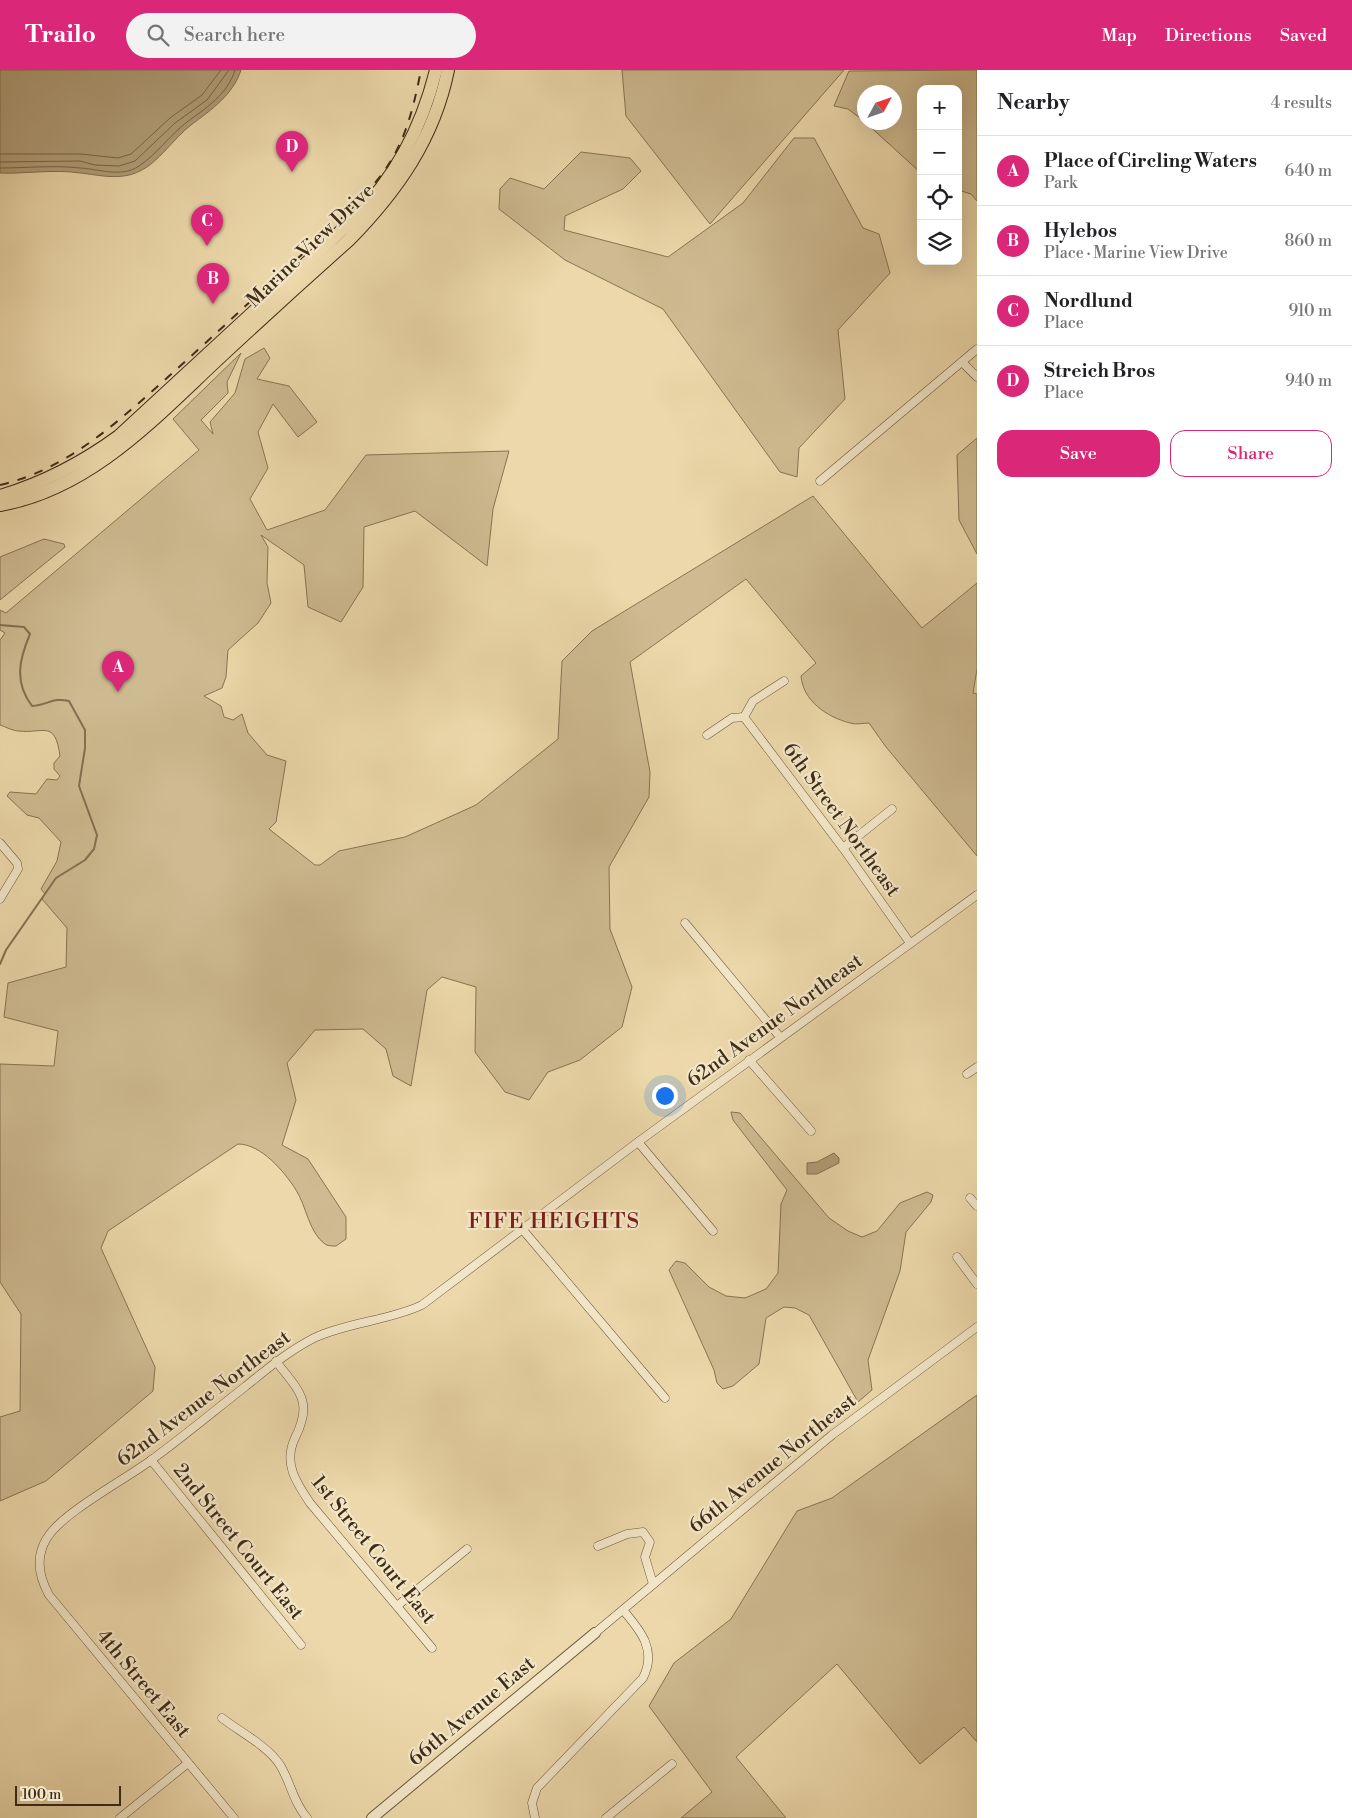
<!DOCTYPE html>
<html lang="en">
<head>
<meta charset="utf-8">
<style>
  :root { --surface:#fff; --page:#f2f2f2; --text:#202124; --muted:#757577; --line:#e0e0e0; --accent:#db2777 }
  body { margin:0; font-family:"Libre Bodoni",serif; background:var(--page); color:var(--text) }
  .controls { position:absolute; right:15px; top:15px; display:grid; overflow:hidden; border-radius:10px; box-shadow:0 5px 20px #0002 }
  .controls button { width:45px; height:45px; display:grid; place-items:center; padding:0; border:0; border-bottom:1px solid var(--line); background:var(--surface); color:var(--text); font:25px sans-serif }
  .compass { position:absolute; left:857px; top:15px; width:45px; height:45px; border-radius:50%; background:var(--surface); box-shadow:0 5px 20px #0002; rotate:50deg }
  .scale { position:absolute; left:15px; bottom:12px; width:106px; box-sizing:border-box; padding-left:5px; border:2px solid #3f2c17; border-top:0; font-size:14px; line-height:18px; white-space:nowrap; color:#3f2c17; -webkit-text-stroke:4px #f3e6c8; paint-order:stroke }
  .you { position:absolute; left:664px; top:1025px; width:18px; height:18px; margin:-12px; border:4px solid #fff; border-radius:50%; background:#1a73e8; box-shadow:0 0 0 8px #1a73e833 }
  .badge { display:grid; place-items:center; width:32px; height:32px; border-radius:50%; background:var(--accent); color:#fff; font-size:16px; font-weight:700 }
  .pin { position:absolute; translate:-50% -41px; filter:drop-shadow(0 1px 2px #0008) }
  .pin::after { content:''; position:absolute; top:26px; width:18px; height:15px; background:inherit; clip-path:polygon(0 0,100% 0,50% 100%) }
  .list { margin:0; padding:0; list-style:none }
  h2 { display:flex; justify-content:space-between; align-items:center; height:65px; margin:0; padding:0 20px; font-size:21px }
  h2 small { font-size:16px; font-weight:400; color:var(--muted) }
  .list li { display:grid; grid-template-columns:32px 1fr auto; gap:15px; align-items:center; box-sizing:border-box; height:70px; padding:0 20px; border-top:1px solid var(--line) }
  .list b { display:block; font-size:19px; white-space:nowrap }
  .list p { margin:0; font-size:16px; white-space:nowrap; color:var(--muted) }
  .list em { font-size:16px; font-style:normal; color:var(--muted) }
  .actions { display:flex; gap:10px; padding:15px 20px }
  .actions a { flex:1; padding:11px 0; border:1px solid var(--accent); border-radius:15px; text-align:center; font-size:18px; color:var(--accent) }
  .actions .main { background:var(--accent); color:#fff }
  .icon { flex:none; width:28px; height:28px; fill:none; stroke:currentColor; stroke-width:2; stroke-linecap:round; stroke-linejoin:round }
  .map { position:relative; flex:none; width:977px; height:1748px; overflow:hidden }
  header { display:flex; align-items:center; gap:30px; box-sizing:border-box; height:70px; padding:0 25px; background:var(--accent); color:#fff }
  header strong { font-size:24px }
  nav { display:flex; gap:28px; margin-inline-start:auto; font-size:18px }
  .search { width:350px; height:45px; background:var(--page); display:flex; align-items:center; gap:12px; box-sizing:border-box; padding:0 18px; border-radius:28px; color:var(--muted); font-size:19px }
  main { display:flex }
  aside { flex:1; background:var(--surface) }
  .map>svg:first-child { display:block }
  .green { fill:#cfbb91; stroke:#877454 }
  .water { fill:#b19e78; stroke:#837051 }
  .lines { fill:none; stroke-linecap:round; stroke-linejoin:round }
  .shore { stroke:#786548; stroke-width:1 }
  .stream { stroke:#837051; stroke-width:2 }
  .minor-casing { stroke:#6a573c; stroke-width:9 }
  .tertiary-casing { stroke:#6a573c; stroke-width:12 }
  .primary-casing { stroke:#3f2c17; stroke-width:14 }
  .minor { stroke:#f3e6c8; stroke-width:8 }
  .tertiary { stroke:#f3e6c8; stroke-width:10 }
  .primary { stroke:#ecd8aa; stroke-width:12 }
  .rail { stroke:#3f2c17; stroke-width:2; stroke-dasharray:9 9; stroke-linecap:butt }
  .labels { text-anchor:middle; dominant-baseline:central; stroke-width:4.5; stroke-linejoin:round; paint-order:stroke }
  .street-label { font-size:20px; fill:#3f2c17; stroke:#f3e6c8 }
  .quarter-label { font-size:22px; letter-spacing:1px; fill:#7a1f14; stroke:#f3e6c8 }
</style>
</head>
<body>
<header>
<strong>Trailo</strong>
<div class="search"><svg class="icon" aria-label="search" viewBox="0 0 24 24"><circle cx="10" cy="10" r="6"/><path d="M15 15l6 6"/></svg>Search here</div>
<nav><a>Map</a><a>Directions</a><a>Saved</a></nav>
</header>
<main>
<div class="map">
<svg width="977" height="1748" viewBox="0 0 977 1748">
  <rect width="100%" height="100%" fill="#ecd8aa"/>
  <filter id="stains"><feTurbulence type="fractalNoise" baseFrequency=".004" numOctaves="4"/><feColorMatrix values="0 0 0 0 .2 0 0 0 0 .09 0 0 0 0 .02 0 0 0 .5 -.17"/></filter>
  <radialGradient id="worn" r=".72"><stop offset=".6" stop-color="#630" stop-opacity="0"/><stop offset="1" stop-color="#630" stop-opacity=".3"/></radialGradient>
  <!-- green -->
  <g class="green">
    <polygon points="622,0 844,0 710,154 626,46"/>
    <polygon points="977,0 977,131 971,124 958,120 958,19 921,19 921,103 866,53 894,52 894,22 864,22 864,51 848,39 834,36 849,1"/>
    <polygon points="794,68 814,68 863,158 879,164 890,203 838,260 845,329 799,378 797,407 780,402 663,239 565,190 499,139 500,119 510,108 544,119 581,82 630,88 641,101 623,119 565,146 564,160 668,187 743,133"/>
    <path d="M 264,278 L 270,288 L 257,309 L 289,316 L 317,352 L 298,367 L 273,334 L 258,362 L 268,398 L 250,429 L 267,460 L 325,440 L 366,385 L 509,381 L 493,439 L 487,496 L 415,441 L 364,457 L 363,517 L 341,552 L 308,537 L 304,495 L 261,465 L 268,477 L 267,513 L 271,533 L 258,553 L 228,580 L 226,607 L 222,618 L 204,626 L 221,636 L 224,647 L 233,650 L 242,644 L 248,663 L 267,685 L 286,691 L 276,752 L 269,759 L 315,795 L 320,795 L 339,781 L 405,767 L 476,735 L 558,669 L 562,591 L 592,561 L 813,426 L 922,558 L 977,513 L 977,599 L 973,623 L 977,624 L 977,786 L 886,677 L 869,653 C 863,653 856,655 850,653 C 827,647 803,631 801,606 L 816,593 L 746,509 L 630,592 L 650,702 L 649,727 L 609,797 L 610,859 L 632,917 L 622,957 L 580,990 L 548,1002 L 529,1030 L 505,1022 L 475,982 L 476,917 L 442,907 L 427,920 L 411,1016 L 393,1006 L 386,979 L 363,959 L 315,960 L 287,993 L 296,1030 L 282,1075 L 308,1089 L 346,1147 L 346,1169 L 336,1176 C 332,1176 327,1176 325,1174 C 309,1163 306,1135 296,1120 C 284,1101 261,1074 238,1074 L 108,1161 L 101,1178 L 155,1297 L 153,1321 L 46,1411 L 0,1431 L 0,1347 L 20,1341 L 21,1244 L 0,1212 L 0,994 L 54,996 L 58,961 L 4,947 L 8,913 L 66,897 L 67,858 L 42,829 L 45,824 L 41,819 L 57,791 L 61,772 L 39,748 L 27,745 L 7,726 L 10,722 L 36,724 L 47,709 L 57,710 L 60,706 L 54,699 L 54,693 L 60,686 C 55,649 43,664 19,661 C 13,661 6,657 0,655 L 0,570 L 5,563 L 0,560 L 0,540 L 6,543 L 199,380 L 173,349 L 241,283 L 227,312 L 228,323 L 201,350 L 213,364 L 210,352 L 235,323 L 245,289 Z"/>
    <polygon points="977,368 977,484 959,450 957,385"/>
    <polygon points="44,469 64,474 65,477 0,530 0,487"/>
    <polygon points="731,1042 740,1043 829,1148 848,1161 862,1167 877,1161 900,1133 927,1122 933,1125 931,1132 906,1162 900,1201 868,1290 872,1320 858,1332 809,1245 795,1238 784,1237 766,1248 759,1294 733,1316 723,1319 717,1313 714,1300 669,1200 676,1191 685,1193 709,1217 726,1226 745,1228 766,1219 778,1203 781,1134 787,1120 733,1050"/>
    <polygon points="977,1325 977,1672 964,1657 920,1694 837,1594 736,1687 786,1748 681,1748 712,1722 649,1636 674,1593 731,1549 797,1441 832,1428"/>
  </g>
  <!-- water -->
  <g class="water">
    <path d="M 0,0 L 241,0 C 233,25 211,40 191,55 C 174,68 158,93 140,101 C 120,111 100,105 80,103 C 54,99 26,104 0,103 Z"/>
    <polygon points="834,1083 839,1088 839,1093 817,1104 807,1104 807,1093 817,1092"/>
  </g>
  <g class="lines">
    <!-- shore -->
    <g class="shore">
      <polyline points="0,84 81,84 118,88 131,84 170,48 202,25 221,0"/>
      <polyline points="0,92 80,91 95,95 119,96 135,91 175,53 207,30 229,0"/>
      <path d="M 0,98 C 26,98 54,95 80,98 C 99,99 122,108 139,96 C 157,84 170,65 187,52 C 206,38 228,24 235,0"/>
    </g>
    <!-- stream -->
    <path class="stream" d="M 0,555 L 24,557 L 30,564 C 19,590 14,612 32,636 C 48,635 53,627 69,631 L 85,660 L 85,678 L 79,716 L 97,765 L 94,779 L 85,790 L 56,808 L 6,880 L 0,894"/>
    <defs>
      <g id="minor">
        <polyline points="962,292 977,307"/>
        <polyline points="820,411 977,279"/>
        <polyline points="744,647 843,778 910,873"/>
        <polyline points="744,647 753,631 784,611"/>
        <polyline points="707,665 732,648 744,647"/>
        <polyline points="0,773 17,793 18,799 0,829"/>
        <polyline points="843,778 892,739"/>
        <polyline points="685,853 780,967"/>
        <polyline points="749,990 811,1061"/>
        <polyline points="967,1004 977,997"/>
        <polyline points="638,1072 713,1161"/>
        <polyline points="970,1128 977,1136"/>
        <polyline points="523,1160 665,1328"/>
        <polyline points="957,1187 977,1214"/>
        <path d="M 276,1291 C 285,1304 301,1319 303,1334 C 305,1346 300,1358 295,1368 C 283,1393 296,1412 310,1433 L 432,1578"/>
        <polyline points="151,1390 301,1575"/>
        <polyline points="598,1476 627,1464 643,1462 650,1472 645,1487 653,1514"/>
        <polyline points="397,1536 467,1479"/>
        <polyline points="595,1563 832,1365 977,1257"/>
        <path d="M 222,1648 C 240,1662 268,1676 280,1695 C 291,1713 293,1732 307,1748"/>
        <polyline points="120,1748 188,1693"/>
        <path d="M 234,1748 L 49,1525 C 39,1507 35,1487 47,1468 C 62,1443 124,1410 150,1391 C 183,1367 214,1341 246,1316 C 268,1298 289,1281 314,1268 C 348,1252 388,1251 422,1235 L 638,1072 L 977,825"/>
        <path d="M 535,1748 L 532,1733 L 537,1718 L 643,1608 C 657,1580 641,1561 623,1540"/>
        <polyline points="606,1748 672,1694"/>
      </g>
      <polyline id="tertiary" points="372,1748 595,1563"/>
      <g id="primary">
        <path d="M 0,426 C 44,413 82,393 119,366 L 354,149 C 396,107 422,57 436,0"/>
        <path d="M 0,435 C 89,419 152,351 215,292 C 259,251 304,210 349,170 C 397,121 434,69 448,0"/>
      </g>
    </defs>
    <!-- minor casing -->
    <use href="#minor" class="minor-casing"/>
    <!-- tertiary casing -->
    <use href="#tertiary" class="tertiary-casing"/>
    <!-- primary casing -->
    <use href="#primary" class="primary-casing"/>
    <!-- minor -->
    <use href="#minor" class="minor"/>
    <!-- tertiary -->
    <use href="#tertiary" class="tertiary"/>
    <!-- primary -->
    <use href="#primary" class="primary"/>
    <!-- rail -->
    <path class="rail" d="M 0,415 C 64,400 111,358 159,315 C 194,284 229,251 265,218 C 303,182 346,149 379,108 C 405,75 413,40 421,0"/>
  </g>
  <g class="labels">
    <!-- street labels -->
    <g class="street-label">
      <text transform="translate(311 176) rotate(-44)">Marine View Drive</text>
      <text transform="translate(841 750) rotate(54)">6th Street Northeast</text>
      <text transform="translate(775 951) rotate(-36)">62nd Avenue Northeast</text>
      <text transform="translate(204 1329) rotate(-37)">62nd Avenue Northeast</text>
      <text transform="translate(773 1394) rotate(-39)">66th Avenue Northeast</text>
      <text transform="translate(238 1472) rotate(51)">2nd Street Court East</text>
      <text transform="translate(373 1480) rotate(51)">1st Street Court East</text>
      <text transform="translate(143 1614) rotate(50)">4th Street East</text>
      <text transform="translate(472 1642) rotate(-40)">66th Avenue East</text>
    </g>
    <!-- quarter labels -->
    <g class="quarter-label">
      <text x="554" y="1151">FIFE HEIGHTS</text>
    </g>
  </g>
  <rect width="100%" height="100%" filter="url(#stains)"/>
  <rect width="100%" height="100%" fill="url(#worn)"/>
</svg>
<div class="controls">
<button>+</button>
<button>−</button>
<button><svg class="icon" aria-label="locate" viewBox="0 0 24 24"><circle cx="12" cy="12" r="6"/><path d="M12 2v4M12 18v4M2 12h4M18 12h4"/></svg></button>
<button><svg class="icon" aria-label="layers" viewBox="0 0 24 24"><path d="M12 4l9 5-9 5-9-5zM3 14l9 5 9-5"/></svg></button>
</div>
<svg class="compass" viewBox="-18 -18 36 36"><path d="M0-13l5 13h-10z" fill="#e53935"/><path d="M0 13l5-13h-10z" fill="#757577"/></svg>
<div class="scale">100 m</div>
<div class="you"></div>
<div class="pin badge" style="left:118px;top:622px">A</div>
<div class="pin badge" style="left:213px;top:234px">B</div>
<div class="pin badge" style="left:207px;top:176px">C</div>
<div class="pin badge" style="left:292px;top:102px">D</div>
</div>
<aside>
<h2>Nearby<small>4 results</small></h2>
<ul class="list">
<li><span class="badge">A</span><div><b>Place of Circling Waters</b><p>Park</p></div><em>640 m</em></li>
<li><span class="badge">B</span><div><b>Hylebos</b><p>Place · Marine View Drive</p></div><em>860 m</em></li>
<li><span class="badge">C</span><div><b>Nordlund</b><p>Place</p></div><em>910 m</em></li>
<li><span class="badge">D</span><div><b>Streich Bros</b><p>Place</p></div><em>940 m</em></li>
</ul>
<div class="actions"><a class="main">Save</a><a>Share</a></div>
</aside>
</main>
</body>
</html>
